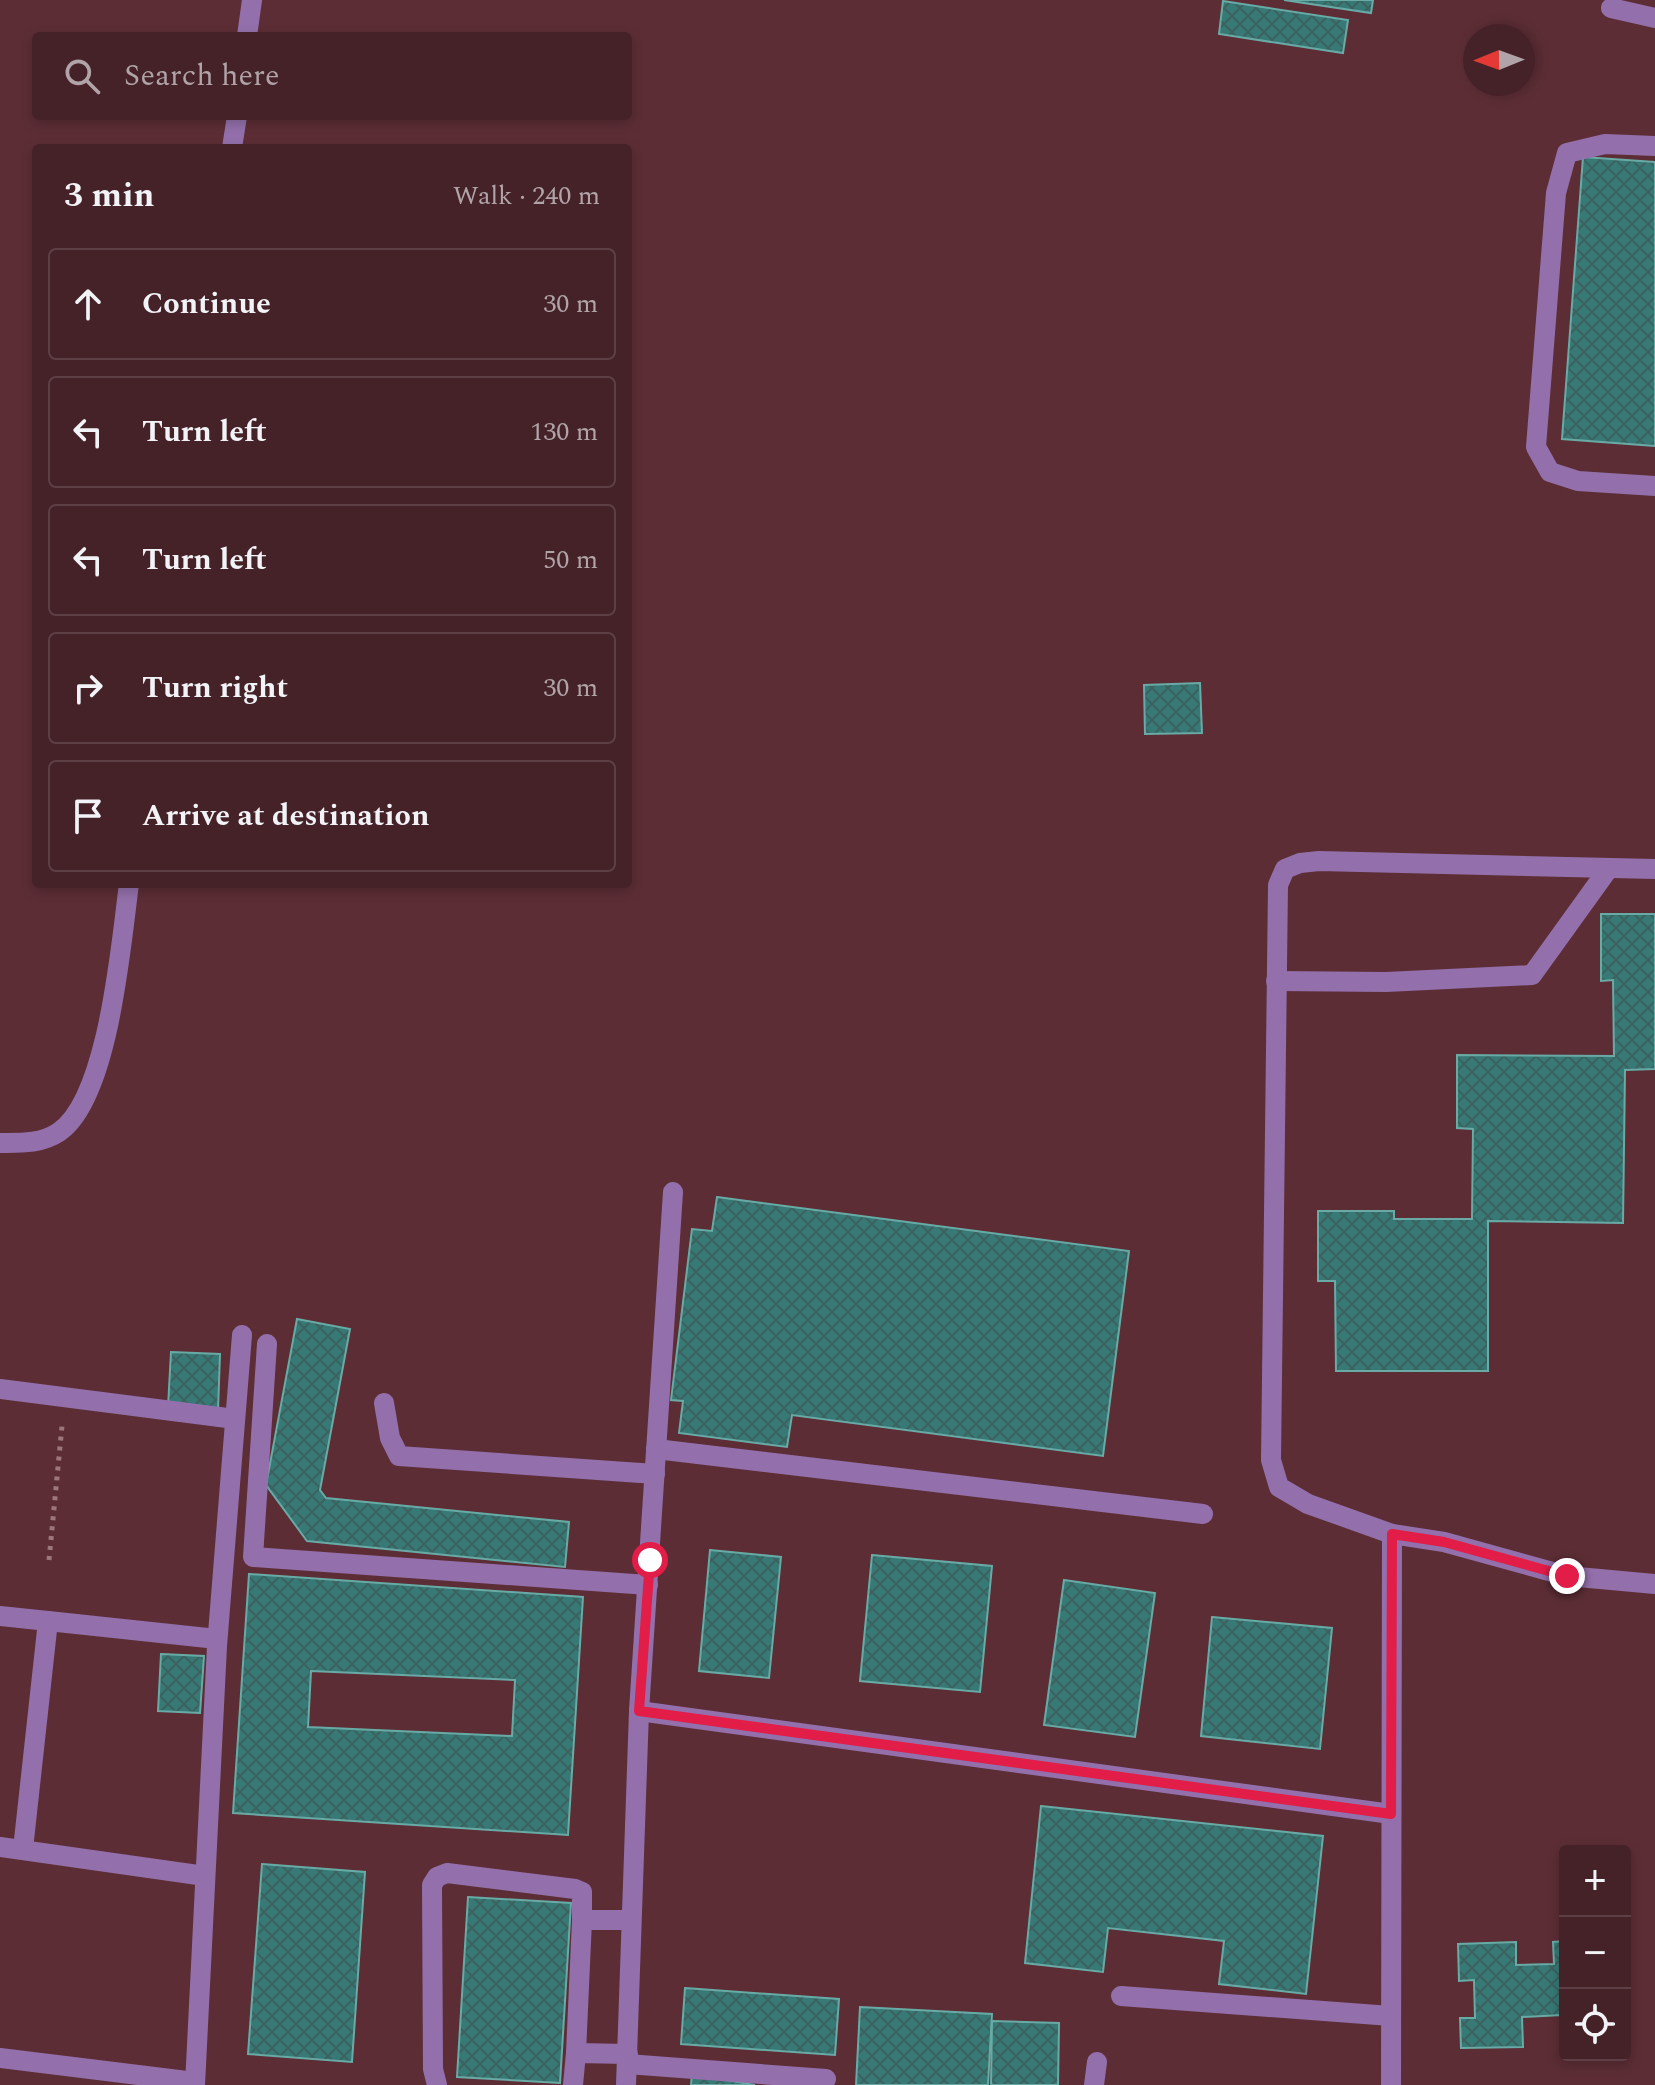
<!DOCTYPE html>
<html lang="en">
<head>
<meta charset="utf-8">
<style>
  :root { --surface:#452228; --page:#4f2f34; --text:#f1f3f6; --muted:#b0a4a8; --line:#5d3f45 }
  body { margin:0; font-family:Spectral,serif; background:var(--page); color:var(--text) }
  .controls { position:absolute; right:24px; bottom:24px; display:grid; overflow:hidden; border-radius:8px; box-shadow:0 4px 12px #0003 }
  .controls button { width:72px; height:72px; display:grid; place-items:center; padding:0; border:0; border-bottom:2px solid var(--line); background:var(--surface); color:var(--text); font:40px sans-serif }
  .compass { position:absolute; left:1463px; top:24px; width:72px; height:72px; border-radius:50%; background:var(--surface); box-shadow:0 4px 12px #0003; rotate:269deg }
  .stop { position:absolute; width:24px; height:24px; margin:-18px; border:6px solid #e11d48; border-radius:50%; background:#fff }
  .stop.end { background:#e11d48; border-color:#fff; box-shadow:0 2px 8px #0008 }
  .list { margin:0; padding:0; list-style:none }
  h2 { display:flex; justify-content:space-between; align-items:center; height:104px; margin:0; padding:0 32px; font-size:34px }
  h2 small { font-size:26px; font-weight:400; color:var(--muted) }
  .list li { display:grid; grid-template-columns:52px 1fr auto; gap:24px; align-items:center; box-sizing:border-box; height:112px; margin:0 16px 16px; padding:0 16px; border:2px solid var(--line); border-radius:8px }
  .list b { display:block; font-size:30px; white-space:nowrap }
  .list em { font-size:26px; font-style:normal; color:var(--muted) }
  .icon { flex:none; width:44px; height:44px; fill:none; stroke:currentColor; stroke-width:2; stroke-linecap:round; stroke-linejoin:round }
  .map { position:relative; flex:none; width:1655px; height:2085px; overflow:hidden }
  .search { position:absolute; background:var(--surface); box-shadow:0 4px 12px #0003; left:32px; top:32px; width:600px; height:88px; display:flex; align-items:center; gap:20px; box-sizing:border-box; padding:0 28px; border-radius:8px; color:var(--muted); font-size:30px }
  .panel { position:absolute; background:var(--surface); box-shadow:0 4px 12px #0003; left:32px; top:144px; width:600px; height:744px; border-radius:8px }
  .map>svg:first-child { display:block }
  .building { fill:url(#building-cross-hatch); stroke:#68aba6; stroke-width:2; fill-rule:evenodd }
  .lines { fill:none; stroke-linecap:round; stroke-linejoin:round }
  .path { stroke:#9d767c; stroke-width:5; stroke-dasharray:4 6; stroke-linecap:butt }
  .minor { stroke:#9370ab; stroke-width:20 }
  .route { stroke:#e11d48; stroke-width:10 }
</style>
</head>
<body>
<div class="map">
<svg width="1655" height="2085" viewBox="0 0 1655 2085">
  <defs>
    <pattern id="building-cross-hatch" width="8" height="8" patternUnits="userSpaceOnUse" patternTransform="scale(2)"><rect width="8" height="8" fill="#367975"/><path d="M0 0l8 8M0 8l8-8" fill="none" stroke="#3c615f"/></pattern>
  </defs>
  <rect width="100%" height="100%" fill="#5c2d35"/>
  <!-- building -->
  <g class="building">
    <polygon points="1284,0 1373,0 1371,13"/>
    <polygon points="1223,1 1348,20 1343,53 1219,34"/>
    <polygon points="1583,157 1655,162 1655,446 1562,439"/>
    <polygon points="1200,683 1202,733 1145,734 1144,685"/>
    <polygon points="1601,914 1655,914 1655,1069 1625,1070 1623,1223 1488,1221 1488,1371 1336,1371 1335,1281 1318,1281 1318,1211 1394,1211 1394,1219 1472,1219 1473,1129 1457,1128 1457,1055 1614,1056 1613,980 1601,981"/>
    <polygon points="717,1197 1129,1251 1103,1456 792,1415 787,1447 679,1433 683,1401 671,1400 692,1229 712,1231"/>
    <polygon points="297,1319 350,1329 320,1490 326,1498 569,1522 565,1567 307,1541 266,1485"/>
    <polygon points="171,1352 220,1354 218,1410 168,1407"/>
    <polygon points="710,1550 781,1557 769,1678 699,1671"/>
    <polygon points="872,1555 992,1566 980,1692 860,1681"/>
    <path d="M 249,1574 L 583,1597 L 568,1835 L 233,1813 ZM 311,1671 L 515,1680 L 512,1736 L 308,1727 Z"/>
    <polygon points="1064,1580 1155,1593 1135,1737 1044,1725"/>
    <polygon points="1212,1617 1332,1628 1320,1749 1201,1736"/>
    <polygon points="161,1654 204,1656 200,1713 158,1711"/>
    <polygon points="1041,1806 1323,1836 1306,1994 1219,1984 1224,1941 1108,1928 1103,1972 1025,1963"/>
    <polygon points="262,1864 365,1872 352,2062 248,2054"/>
    <polygon points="468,1897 571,1903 560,2083 457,2077"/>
    <polygon points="1565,1941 1565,2045 1563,2045 1562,2015 1522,2017 1523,2047 1461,2048 1460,2018 1475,2018 1474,1980 1459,1981 1458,1944 1516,1942 1516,1965 1554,1964 1553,1942"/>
    <polygon points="685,1988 839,1999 835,2055 681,2044"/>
    <polygon points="860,2007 992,2014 988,2085 856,2085"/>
    <polygon points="992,2021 1059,2023 1058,2085 991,2085"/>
    <polygon points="692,2074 755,2085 691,2085"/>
  </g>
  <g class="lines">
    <!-- path -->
    <polyline class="path" points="49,1560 62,1426"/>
    <!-- minor -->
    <g class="minor">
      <polyline points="1611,8 1655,18"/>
      <polyline points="247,36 252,0"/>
      <polyline points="1655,146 1605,144 1567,153 1556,193 1536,447 1550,472 1578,481 1655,486"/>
      <polyline points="232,148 237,116"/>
      <polyline points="1655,869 1319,861 1300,863 1285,869 1278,885 1271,1460 1279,1487 1308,1504 1392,1534 1444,1542 1567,1576 1655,1584"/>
      <polyline points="1276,981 1386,982 1532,975 1609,868"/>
      <path d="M 0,1143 C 21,1143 41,1144 59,1132 C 109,1098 121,943 129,884"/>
      <polyline points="267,1344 253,1557 648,1585"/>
      <polyline points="0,1389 235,1419"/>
      <polyline points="384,1403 390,1438 399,1456 655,1474"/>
      <polyline points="656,1449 1203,1514"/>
      <polyline points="0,1616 48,1621 23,1849"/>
      <polyline points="48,1621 217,1639"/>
      <polyline points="639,1711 1391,1814"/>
      <polyline points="0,1847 205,1876"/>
      <polyline points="1121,1996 1391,2016"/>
      <polyline points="576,2053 582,1920 631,1920"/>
      <polyline points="0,2058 195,2082"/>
      <polyline points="627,2064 826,2079"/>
      <polyline points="195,2085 217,1646 242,1335"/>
      <polyline points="437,2085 433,2069 432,1885 437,1877 447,1873 575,1889 582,1892 582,1920"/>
      <polyline points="573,2085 576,2053 628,2054"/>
      <polyline points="626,2085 639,1711 673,1192"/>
      <polyline points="1094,2085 1097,2062"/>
      <polyline points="1391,2085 1392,1534"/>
    </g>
  </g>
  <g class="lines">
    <!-- route -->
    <polyline class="route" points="650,1560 639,1711 1391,1814 1392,1534 1444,1542 1567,1576"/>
  </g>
</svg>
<div class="controls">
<button>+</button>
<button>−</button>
<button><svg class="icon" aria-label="locate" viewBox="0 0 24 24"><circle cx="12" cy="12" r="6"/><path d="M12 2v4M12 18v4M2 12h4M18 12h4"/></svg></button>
</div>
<svg class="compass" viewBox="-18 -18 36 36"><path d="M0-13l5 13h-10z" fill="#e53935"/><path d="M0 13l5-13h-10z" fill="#b0a4a8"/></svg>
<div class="stop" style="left:650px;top:1560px"></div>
<div class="stop end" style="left:1567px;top:1576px"></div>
<div class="search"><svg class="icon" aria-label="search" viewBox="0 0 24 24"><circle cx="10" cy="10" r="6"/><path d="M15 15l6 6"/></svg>Search here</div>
<section class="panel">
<h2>3 min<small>Walk · 240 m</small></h2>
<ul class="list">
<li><svg class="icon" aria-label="ahead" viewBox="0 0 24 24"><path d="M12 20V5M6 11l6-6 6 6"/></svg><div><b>Continue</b></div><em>30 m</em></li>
<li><svg class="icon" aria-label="left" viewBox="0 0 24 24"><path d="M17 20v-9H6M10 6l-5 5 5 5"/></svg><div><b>Turn left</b></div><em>130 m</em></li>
<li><svg class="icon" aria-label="left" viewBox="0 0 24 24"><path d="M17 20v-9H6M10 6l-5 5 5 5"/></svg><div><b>Turn left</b></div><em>50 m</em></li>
<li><svg class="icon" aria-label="right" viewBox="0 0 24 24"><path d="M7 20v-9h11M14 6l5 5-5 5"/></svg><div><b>Turn right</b></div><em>30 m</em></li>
<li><svg class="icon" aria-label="arrive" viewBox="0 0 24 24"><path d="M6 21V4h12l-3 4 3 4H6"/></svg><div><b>Arrive at destination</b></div></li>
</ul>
</section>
</div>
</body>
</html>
